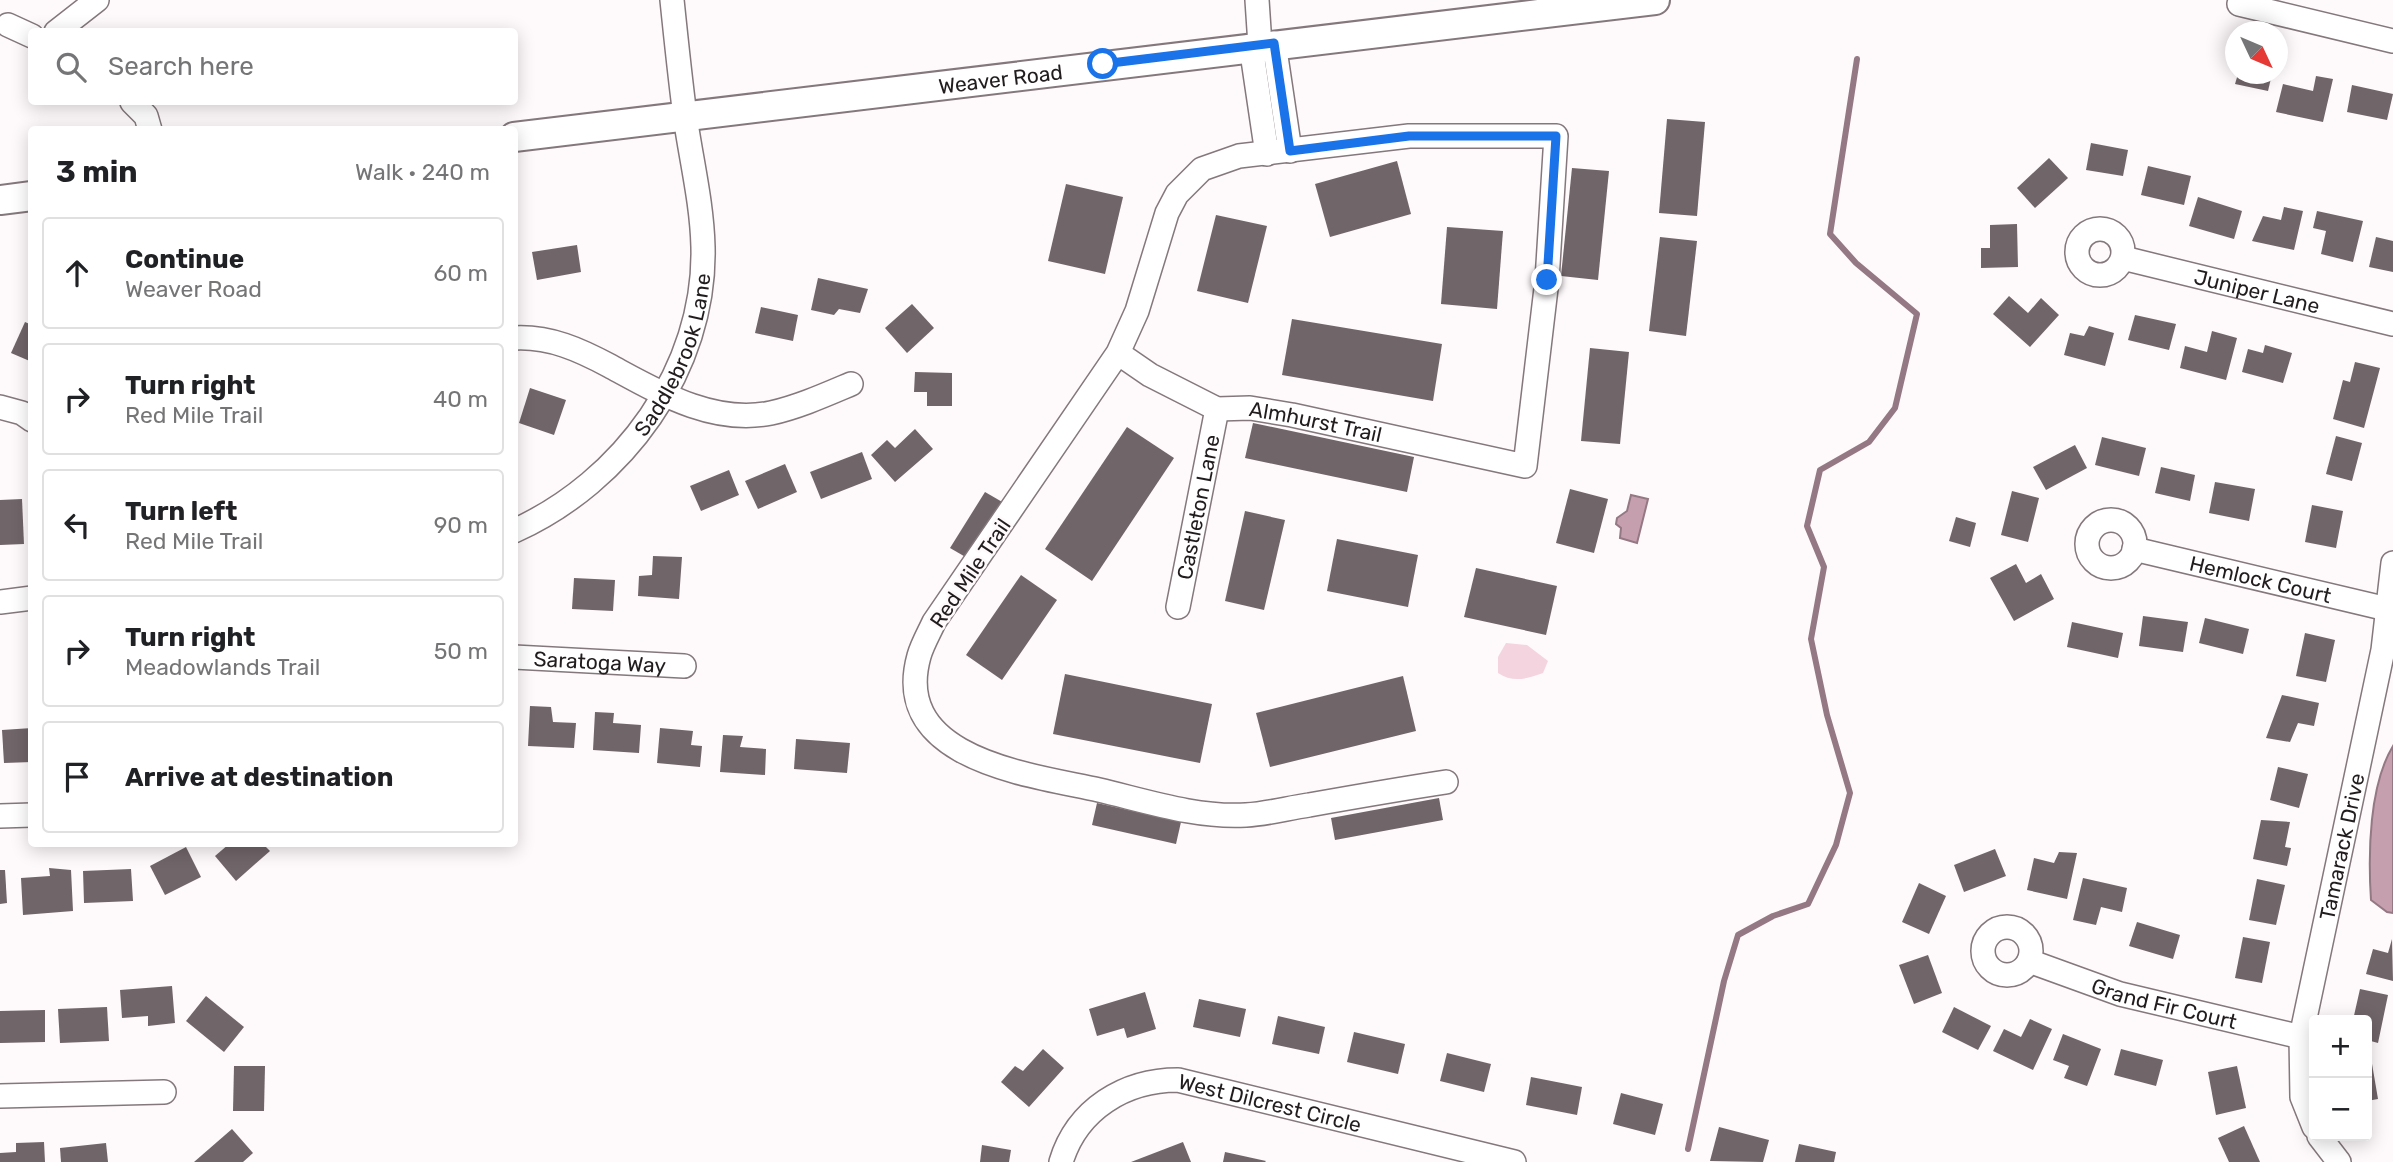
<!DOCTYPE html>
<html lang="en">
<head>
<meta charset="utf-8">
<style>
  :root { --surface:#fff; --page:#f2f2f2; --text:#202124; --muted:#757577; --line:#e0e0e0 }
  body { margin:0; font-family:Rubik,sans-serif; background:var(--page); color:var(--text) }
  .controls { position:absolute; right:21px; bottom:21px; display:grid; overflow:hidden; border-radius:7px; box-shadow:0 4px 18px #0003 }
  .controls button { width:63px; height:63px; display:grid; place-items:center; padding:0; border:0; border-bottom:2px solid var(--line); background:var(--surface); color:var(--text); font:35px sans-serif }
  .compass { position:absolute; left:2225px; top:21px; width:63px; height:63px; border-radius:50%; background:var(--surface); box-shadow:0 4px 18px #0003; rotate:134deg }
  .stop { position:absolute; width:21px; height:21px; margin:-16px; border:5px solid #1a73e8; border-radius:50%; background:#fff }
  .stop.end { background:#1a73e8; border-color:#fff; box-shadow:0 2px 7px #0008 }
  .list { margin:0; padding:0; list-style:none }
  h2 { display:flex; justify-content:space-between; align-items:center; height:91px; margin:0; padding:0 28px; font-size:30px }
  h2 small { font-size:23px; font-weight:400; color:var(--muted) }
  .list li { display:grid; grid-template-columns:46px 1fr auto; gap:21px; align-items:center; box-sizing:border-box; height:112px; margin:0 14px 14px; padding:0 14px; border:2px solid var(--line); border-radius:7px }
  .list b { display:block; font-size:26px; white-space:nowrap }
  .list p { margin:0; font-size:23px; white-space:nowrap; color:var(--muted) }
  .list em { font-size:23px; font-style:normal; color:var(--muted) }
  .icon { flex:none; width:38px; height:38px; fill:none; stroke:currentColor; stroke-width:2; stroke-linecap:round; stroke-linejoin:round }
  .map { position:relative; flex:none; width:2393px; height:1162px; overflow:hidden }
  .search { position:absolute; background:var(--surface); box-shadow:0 4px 18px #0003; left:28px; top:28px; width:490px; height:77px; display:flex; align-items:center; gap:18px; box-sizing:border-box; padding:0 24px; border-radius:7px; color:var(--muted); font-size:26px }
  .panel { position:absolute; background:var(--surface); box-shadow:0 4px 18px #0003; left:28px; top:126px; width:490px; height:721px; border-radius:7px }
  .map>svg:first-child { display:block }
  .green { fill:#f3d4df }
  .water { fill:#c69fae; stroke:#947883; stroke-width:2 }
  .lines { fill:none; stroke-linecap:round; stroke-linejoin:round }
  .stream { stroke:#947883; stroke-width:6 }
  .building { fill:#706569 }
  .minor-casing { stroke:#84787c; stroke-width:26 }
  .major-casing { stroke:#84787c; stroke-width:32 }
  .minor { stroke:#fff; stroke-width:23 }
  .major { stroke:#fff; stroke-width:28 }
  .route { stroke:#1a73e8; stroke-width:9 }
  .labels { text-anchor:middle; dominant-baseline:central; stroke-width:5; stroke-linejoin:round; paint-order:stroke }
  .street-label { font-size:21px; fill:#211c1e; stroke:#fef9fb }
</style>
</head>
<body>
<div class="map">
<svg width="2393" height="1162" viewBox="0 0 2393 1162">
  <rect width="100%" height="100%" fill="#fef9fb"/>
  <!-- green -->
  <path class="green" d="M 1506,643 L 1527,645 L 1548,661 L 1543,673 C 1526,679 1513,683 1498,673 L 1498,657 Z"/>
  <!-- water -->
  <g class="water">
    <polygon points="1631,495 1648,499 1637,543 1620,538 1621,528 1616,524 1617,518 1627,511"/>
    <path d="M 2393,746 L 2393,913 L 2387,912 L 2371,900 C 2368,854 2369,785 2393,746 Z"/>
  </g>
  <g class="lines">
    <!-- stream -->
    <polyline class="stream" points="1688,1149 1724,981 1738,935 1773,916 1808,904 1836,845 1850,793 1827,715 1811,639 1824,567 1807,526 1820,470 1869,442 1895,408 1917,314 1856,263 1830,234 1857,59"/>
  </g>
  <!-- building -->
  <g class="building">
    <polygon points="2238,74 2272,74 2268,91 2235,84"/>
    <polygon points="2316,76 2333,79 2323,122 2276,112 2283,84 2313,91"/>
    <polygon points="2352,85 2393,94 2387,120 2347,112"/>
    <polygon points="1667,119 1705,122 1697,216 1659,213"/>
    <polygon points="2091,143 2128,150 2123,176 2086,170"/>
    <polygon points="2049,158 2068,178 2035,208 2017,188"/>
    <polygon points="1397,161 1411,214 1330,237 1315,184"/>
    <polygon points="2148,166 2191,176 2184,205 2141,195"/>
    <polygon points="1572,168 1609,171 1598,280 1561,276"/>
    <polygon points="1066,184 1123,197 1105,274 1048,261"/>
    <polygon points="2198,197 2242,211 2234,239 2189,226"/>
    <polygon points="2284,207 2303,211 2294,250 2252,241 2263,216 2281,220"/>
    <polygon points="2317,211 2363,221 2353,262 2321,254 2326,231 2313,228"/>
    <polygon points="1216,215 1267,226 1248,303 1197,291"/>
    <polygon points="2017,224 2018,267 1981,268 1981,248 1990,248 1990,225"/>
    <polygon points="1447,227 1503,231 1497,309 1441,304"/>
    <polygon points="1660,237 1697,241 1686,336 1649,331"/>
    <polygon points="2376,237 2393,241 2393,272 2369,267"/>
    <polygon points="577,245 581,272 537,280 532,252"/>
    <polygon points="818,278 868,289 860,313 839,309 834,315 811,310"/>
    <polygon points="2009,296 2028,313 2041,298 2059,315 2030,347 1993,314"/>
    <polygon points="912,304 934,328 907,353 885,328"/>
    <polygon points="761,307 798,315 793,341 755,333"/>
    <polygon points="2135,315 2176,324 2169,350 2128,340"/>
    <polygon points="1292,319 1442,344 1433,401 1282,375"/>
    <polygon points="25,322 32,325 32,362 11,353"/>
    <polygon points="2089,326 2114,333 2105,366 2064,355 2070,333 2084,336"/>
    <polygon points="2212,331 2237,338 2226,380 2180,368 2185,346 2207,352"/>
    <polygon points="2265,345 2292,353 2283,383 2242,372 2248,349 2263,353"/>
    <polygon points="1590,348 1629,352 1620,444 1581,441"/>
    <polygon points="2355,362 2380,368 2364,428 2333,419 2343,380 2350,382"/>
    <polygon points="915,372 952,373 952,406 927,406 927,392 914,392"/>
    <polygon points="530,388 566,400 554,435 519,423"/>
    <polygon points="1253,423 1414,457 1407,492 1245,458"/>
    <polygon points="1127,427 1174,458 1092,581 1045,549"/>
    <polygon points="915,429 933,449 895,482 871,455 887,440 895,448"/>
    <polygon points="2336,436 2362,443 2352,481 2326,474"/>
    <polygon points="2102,437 2146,448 2139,476 2095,465"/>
    <polygon points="2075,445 2087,468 2046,490 2033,467"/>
    <polygon points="862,452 872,479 821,499 810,472"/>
    <polygon points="785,464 797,492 758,509 745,481"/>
    <polygon points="2161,467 2195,475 2190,501 2155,493"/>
    <polygon points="729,470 739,495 701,511 690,486"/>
    <polygon points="2215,482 2255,489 2249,521 2209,513"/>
    <polygon points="1570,489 1608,499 1594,553 1556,543"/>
    <polygon points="2012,491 2039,498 2028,542 2001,535"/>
    <polygon points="985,492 1004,503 969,559 950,548"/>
    <polygon points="22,499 24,544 0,545 0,500"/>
    <polygon points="2312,505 2343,511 2336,548 2305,542"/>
    <polygon points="1245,511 1285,520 1264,610 1225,601"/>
    <polygon points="1956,517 1976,523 1970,547 1949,541"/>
    <polygon points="1337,539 1418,555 1408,607 1327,591"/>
    <polygon points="653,556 682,557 679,599 638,596 639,576 652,575"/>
    <polygon points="2016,564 2026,583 2041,574 2054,599 2014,621 1990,578"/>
    <polygon points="1476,568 1557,586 1546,635 1464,617"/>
    <polygon points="1021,575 1057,600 1002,680 966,655"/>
    <polygon points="574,578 615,580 613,611 572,609"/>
    <polygon points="2143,616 2188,622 2183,652 2139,646"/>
    <polygon points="2205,618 2249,629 2243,654 2199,643"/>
    <polygon points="2072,622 2123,633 2118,658 2067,647"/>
    <polygon points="2305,633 2335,640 2326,682 2296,676"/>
    <polygon points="1065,674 1212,704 1200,763 1053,734"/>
    <polygon points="1403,676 1416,731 1270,767 1256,713"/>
    <polygon points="2282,695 2319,703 2314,726 2298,723 2290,742 2266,738"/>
    <polygon points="530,706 551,707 553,722 576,723 574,748 528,746"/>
    <polygon points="595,712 614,713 613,723 641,725 639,753 593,750"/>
    <polygon points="32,728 32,762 4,763 2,730"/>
    <polygon points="660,728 693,731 691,745 702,746 700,767 657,763"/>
    <polygon points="723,735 743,736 740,747 766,749 765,775 720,772"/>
    <polygon points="796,739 850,743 847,773 794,769"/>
    <polygon points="2278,767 2308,774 2299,808 2270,800"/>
    <polygon points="1439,798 1443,820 1335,840 1331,818"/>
    <polygon points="1097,803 1181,822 1176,844 1092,825"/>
    <polygon points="2261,820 2290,822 2285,847 2291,848 2287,866 2253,859"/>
    <polygon points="229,844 263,844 270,851 236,881 215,856"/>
    <polygon points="186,847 201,877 165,895 150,866"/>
    <polygon points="1995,849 2006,876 1964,892 1954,865"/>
    <polygon points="2059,852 2077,853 2067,899 2027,890 2034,858 2054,863"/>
    <polygon points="49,868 71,870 73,911 23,915 21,878 50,876"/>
    <polygon points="131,869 133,901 84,903 83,871"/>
    <polygon points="0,870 5,870 7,903 0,904"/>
    <polygon points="2083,878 2127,888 2122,912 2101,907 2096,925 2073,920"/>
    <polygon points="2257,879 2285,885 2276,925 2249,920"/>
    <polygon points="1919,883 1946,896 1929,934 1902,922"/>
    <polygon points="2137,922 2180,935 2173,959 2129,946"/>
    <polygon points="2243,937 2270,942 2262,983 2235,978"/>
    <polygon points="2392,939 2393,981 2366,974 2373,949 2388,953"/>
    <polygon points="1928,955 1942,993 1914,1004 1899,965"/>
    <polygon points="172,986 175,1023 148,1026 148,1016 122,1018 120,990"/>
    <polygon points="2360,989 2388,995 2378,1043 2367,1040 2367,1020 2353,1020"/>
    <polygon points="1145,992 1156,1029 1127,1038 1124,1028 1097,1036 1089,1009"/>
    <polygon points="206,996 244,1027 224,1052 186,1021"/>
    <polygon points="1199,999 1246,1009 1240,1037 1193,1027"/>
    <polygon points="107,1007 109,1041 60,1043 58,1009"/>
    <polygon points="1954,1007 1991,1026 1978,1050 1942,1032"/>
    <polygon points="45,1010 45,1042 0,1043 0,1011"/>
    <polygon points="1278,1016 1325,1027 1319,1054 1272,1044"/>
    <polygon points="2030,1019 2052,1029 2033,1070 1993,1051 2004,1029 2021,1037"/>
    <polygon points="1354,1032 1405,1044 1398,1074 1347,1062"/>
    <polygon points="2063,1034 2101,1049 2087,1086 2064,1078 2069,1066 2053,1060"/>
    <polygon points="1043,1049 1064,1068 1029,1107 1001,1082 1015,1066 1023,1071"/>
    <polygon points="2121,1049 2163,1060 2156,1086 2114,1075"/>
    <polygon points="2370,1052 2378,1099 2367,1101 2367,1053"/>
    <polygon points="1447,1053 1491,1064 1484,1092 1440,1081"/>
    <polygon points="234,1066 265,1066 264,1111 233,1111"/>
    <polygon points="2237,1066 2246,1108 2216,1115 2208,1072"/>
    <polygon points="1531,1077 1582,1087 1577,1115 1526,1105"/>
    <polygon points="1621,1093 1663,1104 1655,1135 1613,1124"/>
    <polygon points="2244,1126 2260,1162 2229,1162 2218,1138"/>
    <polygon points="1719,1127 1769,1140 1763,1162 1710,1161"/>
    <polygon points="232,1129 253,1153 243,1162 194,1162"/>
    <polygon points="44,1142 45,1162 0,1162 0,1153 16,1152 16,1143"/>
    <polygon points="1183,1142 1191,1162 1131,1162"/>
    <polygon points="106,1143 108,1162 61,1162 60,1148"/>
    <polygon points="1799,1144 1836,1152 1834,1162 1795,1162"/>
    <polygon points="982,1145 1011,1150 1009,1162 980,1162"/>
    <polygon points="1225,1152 1266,1161 1265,1162 1223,1162"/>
  </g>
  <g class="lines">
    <defs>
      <g id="minor">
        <polyline points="1257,0 1260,45"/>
        <polyline points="2239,4 2393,41"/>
        <polyline points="8,25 32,36"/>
        <polyline points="56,32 97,0"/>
        <polyline points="1274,43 1290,151"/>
        <polyline points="1251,46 1267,154"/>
        <polyline points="132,102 146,116 150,130"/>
        <circle cx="2100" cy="252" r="23"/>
        <path id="s1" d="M 2123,258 L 2393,324"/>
        <path d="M 514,338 C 550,336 580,350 610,366 C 658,392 713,425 771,413 C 798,407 825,395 851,384"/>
        <path id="s2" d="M 1118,353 L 1150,375 L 1217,409 L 1250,408 L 1292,415 L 1525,466 L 1547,280 L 1556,136 L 1409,136 L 1239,156 L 1202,169 L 1177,194 L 1167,213 L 1137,311 L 1118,353 L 934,622 C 929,633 922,645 919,656 C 890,760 1032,775 1099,790 C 1146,801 1197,818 1246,815 C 1267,814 1288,808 1309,805 C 1354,797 1400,789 1446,782"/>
        <polyline points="0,407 22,413 32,420"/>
        <circle cx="2111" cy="544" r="24"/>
        <path id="s3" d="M 514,531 C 623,482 706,369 703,247 C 702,203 691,159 685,116 C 680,77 676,39 672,0"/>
        <path id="s4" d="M 2134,549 L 2387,609"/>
        <polyline points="0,602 32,598"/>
        <path id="s5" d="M 1178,607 L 1217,409"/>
        <path id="s6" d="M 514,657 L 684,666"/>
        <polyline points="0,816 32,815"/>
        <circle cx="2007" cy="951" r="24"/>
        <path id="s7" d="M 2029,961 L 2120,994 L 2301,1037"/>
        <polyline points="0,1096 164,1092"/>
        <path id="s8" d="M 2314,1127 L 2302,1097 L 2301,1037 L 2383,650 L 2393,563"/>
        <polyline points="2319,1136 2339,1162"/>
        <path id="s9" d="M 1061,1162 C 1077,1109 1125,1080 1178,1080 L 1514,1162"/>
      </g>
      <g id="major">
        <path id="s10" d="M 514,137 L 1655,0"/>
        <polyline points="0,200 32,196"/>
      </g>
    </defs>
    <!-- minor casing -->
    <use href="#minor" class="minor-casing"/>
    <!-- major casing -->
    <use href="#major" class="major-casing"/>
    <!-- minor -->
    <use href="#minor" class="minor"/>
    <!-- major -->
    <use href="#major" class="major"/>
  </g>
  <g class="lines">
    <!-- route -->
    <polyline class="route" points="1103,64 1274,43 1290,151 1409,136 1556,136 1547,280"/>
  </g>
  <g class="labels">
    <!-- street labels -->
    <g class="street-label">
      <text stroke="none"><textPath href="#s10" startOffset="490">Weaver Road</textPath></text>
      <text stroke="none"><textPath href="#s1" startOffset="138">Juniper Lane</textPath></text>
      <text stroke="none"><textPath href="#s3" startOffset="247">Saddlebrook Lane</textPath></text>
      <text stroke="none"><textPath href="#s2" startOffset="214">Almhurst Trail</textPath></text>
      <text stroke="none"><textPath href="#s5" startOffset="102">Castleton Lane</textPath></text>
      <text transform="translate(970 573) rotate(-56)">Red Mile Trail</text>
      <text stroke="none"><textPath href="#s4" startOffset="130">Hemlock Court</textPath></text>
      <text stroke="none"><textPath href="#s6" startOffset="86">Saratoga Way</textPath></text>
      <text stroke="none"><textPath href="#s8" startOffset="287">Tamarack Drive</textPath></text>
      <text stroke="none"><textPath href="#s7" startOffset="142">Grand Fir Court</textPath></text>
      <text stroke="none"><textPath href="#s9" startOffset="248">West Dilcrest Circle</textPath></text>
    </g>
  </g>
</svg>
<div class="controls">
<button>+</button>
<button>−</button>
</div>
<svg class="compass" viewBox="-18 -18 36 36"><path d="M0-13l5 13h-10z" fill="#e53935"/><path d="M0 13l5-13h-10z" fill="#757577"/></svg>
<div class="stop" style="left:1103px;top:64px"></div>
<div class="stop end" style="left:1547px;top:280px"></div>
<div class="search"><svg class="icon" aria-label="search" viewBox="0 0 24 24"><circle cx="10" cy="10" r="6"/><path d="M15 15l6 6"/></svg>Search here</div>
<section class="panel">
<h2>3 min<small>Walk · 240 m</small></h2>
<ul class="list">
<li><svg class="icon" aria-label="ahead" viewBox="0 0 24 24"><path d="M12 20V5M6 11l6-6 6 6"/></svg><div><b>Continue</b><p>Weaver Road</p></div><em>60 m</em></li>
<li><svg class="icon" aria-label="right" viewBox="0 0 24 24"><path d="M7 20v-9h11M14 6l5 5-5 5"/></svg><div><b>Turn right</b><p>Red Mile Trail</p></div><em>40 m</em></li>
<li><svg class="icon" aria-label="left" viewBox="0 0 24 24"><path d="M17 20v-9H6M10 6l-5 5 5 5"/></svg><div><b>Turn left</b><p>Red Mile Trail</p></div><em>90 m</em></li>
<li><svg class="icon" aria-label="right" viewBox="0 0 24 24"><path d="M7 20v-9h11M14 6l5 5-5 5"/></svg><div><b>Turn right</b><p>Meadowlands Trail</p></div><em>50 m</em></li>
<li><svg class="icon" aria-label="arrive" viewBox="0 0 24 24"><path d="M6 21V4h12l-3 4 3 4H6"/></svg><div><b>Arrive at destination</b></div></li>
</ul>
</section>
</div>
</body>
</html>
